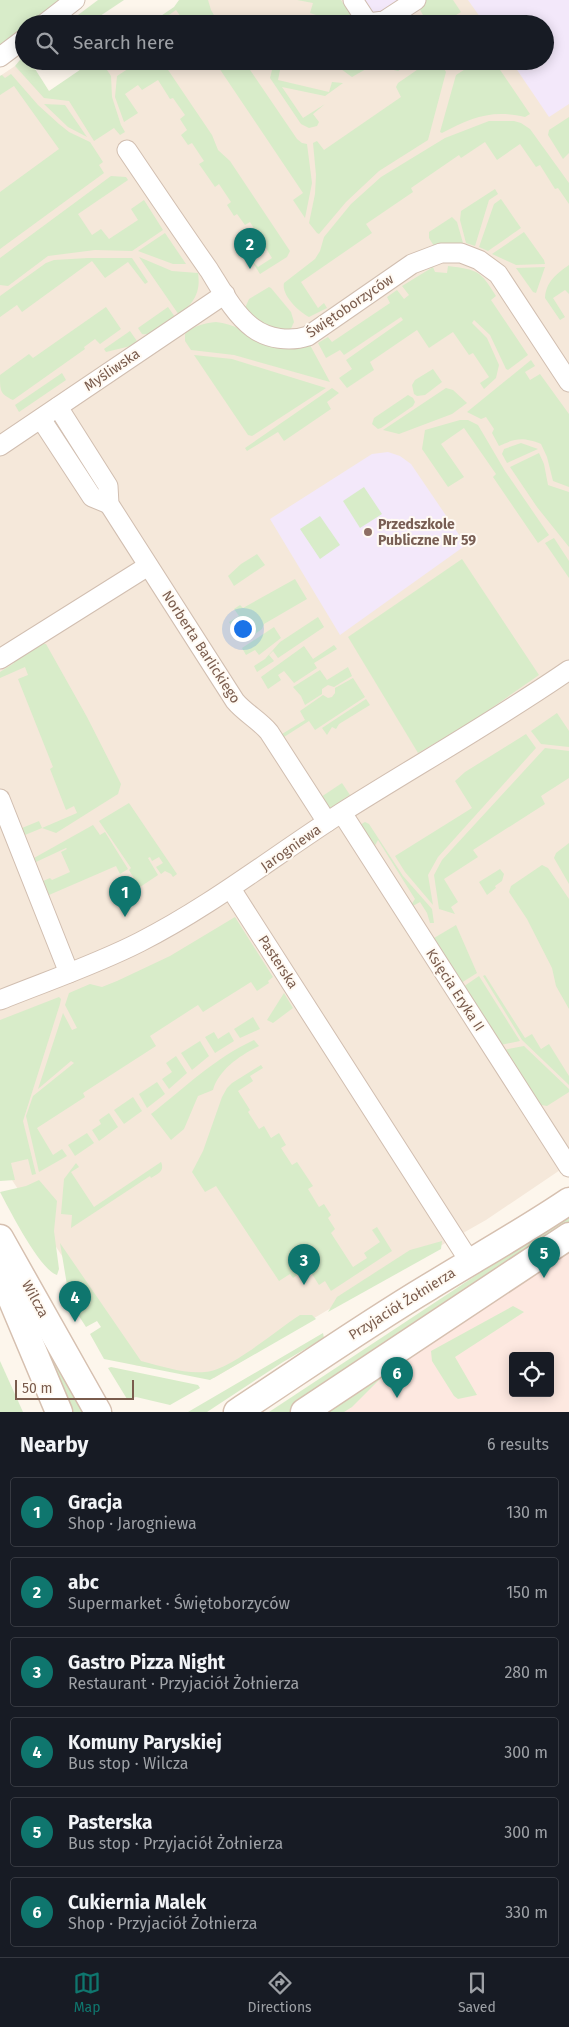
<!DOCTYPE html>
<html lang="en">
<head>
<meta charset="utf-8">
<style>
  :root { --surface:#171b24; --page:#20242c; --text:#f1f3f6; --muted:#9ea1a6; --line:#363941; --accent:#0f766e }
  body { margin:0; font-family:"Fira Sans",sans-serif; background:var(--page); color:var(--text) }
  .controls { position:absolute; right:15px; bottom:15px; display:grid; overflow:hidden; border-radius:5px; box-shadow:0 2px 12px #0003 }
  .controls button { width:45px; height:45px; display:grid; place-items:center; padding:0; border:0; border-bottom:1px solid var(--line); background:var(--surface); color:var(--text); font:25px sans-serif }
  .scale { position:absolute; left:15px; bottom:12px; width:119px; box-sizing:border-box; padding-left:5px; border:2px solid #7a5c4d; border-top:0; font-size:14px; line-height:18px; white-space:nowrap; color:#7a5c4d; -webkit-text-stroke:4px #fffaf3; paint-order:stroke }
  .you { position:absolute; left:242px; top:628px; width:18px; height:18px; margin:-12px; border:4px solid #fff; border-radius:50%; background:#1a73e8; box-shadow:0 0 0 8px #1a73e833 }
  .badge { display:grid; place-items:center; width:32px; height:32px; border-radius:50%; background:var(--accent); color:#fff; font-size:16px; font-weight:700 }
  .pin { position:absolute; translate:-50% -41px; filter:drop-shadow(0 1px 2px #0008) }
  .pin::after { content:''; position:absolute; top:26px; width:18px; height:15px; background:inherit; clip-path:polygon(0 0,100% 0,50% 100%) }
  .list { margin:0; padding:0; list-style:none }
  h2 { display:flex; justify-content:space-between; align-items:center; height:65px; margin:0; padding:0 20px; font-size:21px }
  h2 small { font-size:16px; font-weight:400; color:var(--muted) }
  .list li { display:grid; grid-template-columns:32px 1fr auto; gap:15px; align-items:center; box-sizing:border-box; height:70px; margin:0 10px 10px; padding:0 10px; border:1px solid var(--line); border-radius:5px }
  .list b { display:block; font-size:19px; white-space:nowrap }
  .list p { margin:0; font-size:16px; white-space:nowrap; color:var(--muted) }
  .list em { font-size:16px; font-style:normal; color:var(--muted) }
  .icon { flex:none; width:28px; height:28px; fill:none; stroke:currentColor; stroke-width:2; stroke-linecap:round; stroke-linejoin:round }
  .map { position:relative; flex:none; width:569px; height:1412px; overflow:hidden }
  .search { position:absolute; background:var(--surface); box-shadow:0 2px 12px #0003; left:15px; right:15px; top:15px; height:55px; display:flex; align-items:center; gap:12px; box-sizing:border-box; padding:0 18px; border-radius:28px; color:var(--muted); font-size:19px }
  .sheet { height:545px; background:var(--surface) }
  nav { display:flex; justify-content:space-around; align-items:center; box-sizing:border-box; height:70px; border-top:1px solid var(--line); background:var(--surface); font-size:14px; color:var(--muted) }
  nav a { display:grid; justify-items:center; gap:2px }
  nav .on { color:var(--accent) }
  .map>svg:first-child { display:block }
  .residential { fill:#f5e8da }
  .commercial { fill:#fde8e0; fill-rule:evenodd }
  .education { fill:#f3e8fa }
  .green { fill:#d8ecc9 }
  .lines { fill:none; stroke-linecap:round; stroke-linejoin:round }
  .street-casing { stroke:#d1beb0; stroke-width:21 }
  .secondary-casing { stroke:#d6c0b0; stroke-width:29 }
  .street { stroke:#fff; stroke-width:19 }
  .secondary { stroke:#fff; stroke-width:26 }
  .education-dot { fill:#8d6e63; stroke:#fffaf3; stroke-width:2 }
  .labels { text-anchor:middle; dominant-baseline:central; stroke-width:4; stroke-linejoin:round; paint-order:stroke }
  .street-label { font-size:14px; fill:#7a5c4d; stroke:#fffaf3 }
  .education-label { font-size:14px; font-weight:bold; fill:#785e54; stroke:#fffaf3; text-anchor:start }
</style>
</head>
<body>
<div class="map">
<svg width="569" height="1412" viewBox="0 0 569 1412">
  <rect width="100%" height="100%" fill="#fdf6ec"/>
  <!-- residential -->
  <polygon class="residential" points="182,0 569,0 569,1164 486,1220 336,1305 214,1378 134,1365 10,1177 0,1159 0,76 15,66 45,96 98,61 545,61 545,24 153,24 177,8"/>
  <!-- commercial -->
  <path class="commercial" d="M 569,1242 L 569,1412 L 313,1412 ZM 513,1356 L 550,1356 L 550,1393 L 513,1393 Z"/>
  <!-- education -->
  <g class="education">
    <polygon points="356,0 399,0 369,20"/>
    <polygon points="468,0 569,0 569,104 549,117 511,61 545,61 545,24 485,24"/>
    <polygon points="388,452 400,456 411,464 466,545 340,635 270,519 372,454"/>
  </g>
  <!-- green -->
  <g class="green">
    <polygon points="0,0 61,0 30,24 24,24 24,28 0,46"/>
    <polygon points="98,0 124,0 88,24 66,24"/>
    <polygon points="179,0 208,0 211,10 219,24 186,24 176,10 156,24 149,24 174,7"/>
    <polygon points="297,0 341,0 357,24 320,24 322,17 310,13 313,3"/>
    <polygon points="422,0 453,0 461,12 448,20 444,15 433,24 428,24 419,8"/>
    <polygon points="24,55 24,61 30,61 49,91 93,61 101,61 111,76 112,97 121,125 125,132 120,135 114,128 94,141 69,101 44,98 15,66"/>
    <polygon points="140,61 162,61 212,135 218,150 230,161 290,251 287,257 260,274 253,263 254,263 258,267 272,258 250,222 245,225 237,214 234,216 227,205 231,202 219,184 215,187 199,164 204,161 192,143 188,145 181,135 187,130 180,119 185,115 173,98 170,99 158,80 142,90 138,85 125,94 138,113 124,122 115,97 117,76"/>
    <polygon points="197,61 244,61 297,139 302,143 307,144 312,183 305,218 293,200 303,193 219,68"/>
    <polygon points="343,61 413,61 398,71 373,65 352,77 341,69"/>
    <polygon points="430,61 439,61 446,72 428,140 379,171 346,202 319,234 317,233 309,223 315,194 316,175 313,143 317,141 324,150 401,97 396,87 398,83"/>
    <path d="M 478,61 L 494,61 L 530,114 L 525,117 C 491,109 471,118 442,133 L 440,132 L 456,75 Z"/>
    <polygon points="277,68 280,70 278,80 329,92 332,82 343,83 325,96 282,87 303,118 325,104 313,114 319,122 317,126 309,128 301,124 270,78 272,70"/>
    <polygon points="11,74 38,105 59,124 69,132 90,142 103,162 99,165 104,173 0,249 0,192 59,149 14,86 0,95 0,76 2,75 5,78"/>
    <polygon points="44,104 65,105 87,137 68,127"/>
    <polygon points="569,117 569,153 563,159 548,135 549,130"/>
    <path d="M 489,121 L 514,121 L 521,123 L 530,129 L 569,183 L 569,204 L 558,188 L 555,189 L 540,165 L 536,167 L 520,144 L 497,160 L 485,142 L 461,158 L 459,155 L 411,188 L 413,192 L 366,224 L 372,233 L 301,282 L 318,308 L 324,303 L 327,308 L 309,317 C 299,312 281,295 284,283 L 315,259 L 320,251 L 324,237 L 351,204 L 381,177 L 445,138 Z"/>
    <polygon points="111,176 126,177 128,180 78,214 92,235 101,229 109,239 138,220 131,209 144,200 163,230 132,251 95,250 48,256 8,286 0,285 0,258"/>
    <polygon points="495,189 498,194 489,200 475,246 466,243 460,220 461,211"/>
    <polygon points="501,199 521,228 488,251 479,247 494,204"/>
    <polygon points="452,217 457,222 463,243 434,246 429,238 429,232"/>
    <polygon points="524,232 544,260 545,264 516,265 492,254"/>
    <polygon points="165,233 186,264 173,264 138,251"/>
    <path d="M 139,257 L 172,271 L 198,273 C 201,292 194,303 179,315 Z"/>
    <polygon points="88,258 132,258 148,282 145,284 128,262 105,278 92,261 22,312 17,305 0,317 0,296 46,263 54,260"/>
    <path d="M 569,265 L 569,294 L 565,290 L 553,298 L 565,317 L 560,320 L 545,298 C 546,282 556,274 569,265 Z"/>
    <path d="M 448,266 C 478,270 480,270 496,296 L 491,300 L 528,355 L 508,370 L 506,369 L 490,335 L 474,320 L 472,323 L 487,338 L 499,365 L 496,378 L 484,389 L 480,383 L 489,377 L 473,353 L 469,355 L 453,332 L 429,348 L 417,330 L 370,362 L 374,370 L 347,388 L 339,378 L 352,369 L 346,360 L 403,320 L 401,317 L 344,355 L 340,350 L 326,358 L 318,343 L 328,337 L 332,342 L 390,303 L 387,297 L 397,290 L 404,299 L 409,295 L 402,286 L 433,267 L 435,272 L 447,273 Z"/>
    <polygon points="545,267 536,293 533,292 516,268"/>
    <polygon points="269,287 271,288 291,312 294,322 289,333 255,322 245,308 249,299"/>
    <path d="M 106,307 L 121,329 L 100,344 L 95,339 L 84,347 L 85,349 L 13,400 C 0,394 0,391 0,375 L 29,354 L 33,358 Z"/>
    <path d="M 168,307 L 175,317 C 166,324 154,336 142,334 L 138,328 Z"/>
    <path d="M 216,322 C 255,326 260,358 310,345 L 330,382 L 234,355 L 191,350 L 185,341 L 185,334 C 193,326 204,323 216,322 Z"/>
    <polygon points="130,331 139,344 106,352 104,349"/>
    <polygon points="194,355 232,359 326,388 252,436 248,435"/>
    <path d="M 531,360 L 535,366 L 525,372 L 530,380 L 540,374 L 569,414 L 569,487 L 553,481 L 547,457 L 541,444 C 523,437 516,438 499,446 L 492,433 L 494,429 L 486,417 L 481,419 L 467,412 Z"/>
    <polygon points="433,369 442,382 425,395 417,396 414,394 412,385 415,380"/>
    <polygon points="62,373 66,380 19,412 15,405"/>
    <polygon points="332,388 339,393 327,402 331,409 284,441 278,432 247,451 245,448"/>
    <polygon points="446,388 453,390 467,403 452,414 399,434 383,430"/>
    <polygon points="408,395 413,398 415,402 413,406 381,428 378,429 372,424 374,418"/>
    <polygon points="460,420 468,420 478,425 505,471 549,535 538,543 493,477 496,474 464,428 441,444 464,477 448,487 422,449 425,430"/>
    <polygon points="521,443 538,449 507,463 502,454 504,449"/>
    <polygon points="539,453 544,464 548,485 569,492 569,547 537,507 510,467"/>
    <polygon points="364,487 382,514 360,528 343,501"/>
    <polygon points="320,516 340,545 320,559 300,529"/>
    <polygon points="554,538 569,561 569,578 545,543"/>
    <polygon points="257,554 265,565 234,586 228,576 241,564"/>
    <polygon points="462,559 539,675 473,721 418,753 348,637"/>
    <polygon points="295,579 307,599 264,624 262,629 245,641 239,632 236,633 229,622 239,616 234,609 240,605 243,608"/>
    <polygon points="318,617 324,627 278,658 273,651 269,655 274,661 257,672 254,666 265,659 280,642"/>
    <polygon points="274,627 281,638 259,655 255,650 246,655 242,648"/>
    <polygon points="37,643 46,644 87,717 121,784 118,794 56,833 42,828 25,835 22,828 39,821 42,828 77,813 74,806 66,810 50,769 53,767 18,679 28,675 25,667 0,678 0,672 14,663 12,659"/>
    <polygon points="334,645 337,649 314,663 317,668 294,683 284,671 278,675 281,680 268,689 261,677 304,646 313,659"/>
    <polygon points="348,667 352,676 334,687 328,685 322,689 322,694 305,705 301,696 293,687 320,670 327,680"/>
    <polygon points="353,678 365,697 315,730 309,721 284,737 282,734 305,720 300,711 323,695 328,698 332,697 335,693 335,688"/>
    <polygon points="366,699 370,705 339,724 336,729 332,727 327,735 322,728"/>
    <polygon points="557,713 569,731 569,747 541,744 531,731"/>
    <polygon points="526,734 536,748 438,857 428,875 433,905 405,872 395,856 472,808 455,781 465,772"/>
    <polygon points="545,748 569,751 569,778 541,796 545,804 473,850 478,857 444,879 458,902 451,907 455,914 439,909 434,875 442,860"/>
    <polygon points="342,783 350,795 329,809 321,797"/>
    <polygon points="129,803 177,874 173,877 171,874 165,871 161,874 156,867 163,863 159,857 152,861 150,857 148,858 158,875 140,887 140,892 136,896 128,884 135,880 129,870 131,868 99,821"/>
    <polygon points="365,822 369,824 403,876 432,909 434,923 430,923 427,913 420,902 409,908 415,899 378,840 372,851 358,826"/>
    <polygon points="93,825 100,835 105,832 128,869 120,874 116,866 49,895 43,881 50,878 52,880 70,872 61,852 67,849 66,848 36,862 34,858"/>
    <polygon points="569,843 569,884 554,858 556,853"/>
    <polygon points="542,865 548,868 569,899 569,1009 556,986 552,968 527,919 509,892 511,886"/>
    <polygon points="500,869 504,874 502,881 495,886 496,888 487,895 479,882"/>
    <polygon points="235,917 273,977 268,981 269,983 257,991 251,982 203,1012 198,1005 150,1036 156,1046 83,1093 85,1097 37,1128 53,1155 62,1149 67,1156 39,1172 26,1116 33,1096 74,1063 71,1061 38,1089 63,1013 72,1030 77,1028 65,1005 69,993 90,984 102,987 117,981 170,956"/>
    <polygon points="456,925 477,973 458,985 429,941"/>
    <polygon points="485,975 525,1038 532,1034 541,1049 549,1044 569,1076 569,1085 522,1040 483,976"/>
    <polygon points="479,976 520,1041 496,1046 460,989"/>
    <polygon points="284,993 293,1008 273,1023 267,1020"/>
    <polygon points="59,997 61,999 60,1004 23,1121 36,1174 32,1175 28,1159 11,1163 15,1180 0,1181 0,1020"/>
    <polygon points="253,1017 260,1029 240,1038 234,1029"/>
    <polygon points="214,1032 218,1039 229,1032 234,1041 215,1053 205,1037"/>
    <path d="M 254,1040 L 259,1046 C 241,1055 219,1069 213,1090 L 198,1096 L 184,1129 L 171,1140 L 151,1114 C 186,1087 213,1059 254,1040 Z"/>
    <polygon points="200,1041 209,1056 192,1070 181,1053"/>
    <polygon points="524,1046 569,1089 569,1092 547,1106 536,1104 503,1050"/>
    <polygon points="176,1056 187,1073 169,1089 162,1079 172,1072 166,1063"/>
    <polygon points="261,1065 263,1068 250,1076 253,1081 238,1091 250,1110 248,1112 259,1129 264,1126 271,1138 279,1133 286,1145 281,1148 292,1165 297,1162 313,1186 308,1189 319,1207 324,1204 331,1215 328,1218 335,1229 331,1233 353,1267 367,1258 364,1253 380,1242 372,1230 377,1227 392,1251 331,1291 325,1281 319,1285 308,1268 293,1278 290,1274 279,1281 216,1186 205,1192 192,1172 203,1151 222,1097 227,1088 232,1083"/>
    <polygon points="157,1082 165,1094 147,1108 139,1094"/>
    <polygon points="133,1097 142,1111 124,1124 114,1110"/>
    <polygon points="109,1113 118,1127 99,1141 92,1130 101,1124 99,1120"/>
    <polygon points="87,1133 94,1143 75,1156 68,1145"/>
    <path d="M 161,1162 C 165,1171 158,1174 151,1178 L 150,1176 L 71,1228 L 72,1215 L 61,1214 L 64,1179 L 76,1163 L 79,1167 L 71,1172 L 94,1207 Z"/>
    <path d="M 39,1180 L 57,1201 L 54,1231 L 59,1269 L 57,1275 C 40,1270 9,1209 0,1192 L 26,1186 Z"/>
    <polygon points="569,1214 569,1227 290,1412 269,1412"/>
    <polygon points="442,1241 441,1249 328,1312 337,1297 410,1250"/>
    <path d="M 60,1243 L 141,1361 C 161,1366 184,1374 205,1372 C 231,1370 276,1330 300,1315 L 312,1315 L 316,1319 L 210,1380 L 104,1359 L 90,1334 L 101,1327 L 97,1321 L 86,1327 L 77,1313 L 83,1310 L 70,1290 L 68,1291 Z"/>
    <polygon points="513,1306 524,1312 455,1357 477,1395 458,1399 454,1396 432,1361 431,1351"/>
    <polygon points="35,1325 88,1412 73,1412"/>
    <polygon points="323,1333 324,1338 283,1362 207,1412 188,1412"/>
    <polygon points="0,1361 23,1412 0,1412"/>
    <polygon points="395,1364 352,1407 344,1412 320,1412"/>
    <polygon points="111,1367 198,1385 200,1388 170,1405 136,1397 127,1399 108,1368"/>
  </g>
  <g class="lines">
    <defs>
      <g id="street">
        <polyline points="353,0 368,23 384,21 416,0"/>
        <polyline points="44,24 75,0"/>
        <polyline points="0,57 24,39"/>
        <path d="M 127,150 C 154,190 181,230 209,270 C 221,289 234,314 253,328 C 268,339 290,342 308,336 L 412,264 L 441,253 L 461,253 L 479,260 L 498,274 L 569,382"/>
        <path d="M 58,407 L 108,486 L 109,504 L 235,701 C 245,713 259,720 269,732 L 327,822"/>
        <polyline points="41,419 92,497 109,504"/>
        <polyline points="0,446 225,294"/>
        <polyline points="0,659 148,566"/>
        <polyline points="0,799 69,973"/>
        <polyline points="342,813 569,1167"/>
        <polyline points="231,889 470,1262"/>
        <path d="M 0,1000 C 47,981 95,965 140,942 C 211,906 274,856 341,813 C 417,765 495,721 569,670"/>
      </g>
      <g id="secondary">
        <polyline points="0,1238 98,1412"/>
        <polyline points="0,1272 59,1412"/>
        <path d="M 237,1412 C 301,1370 364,1326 429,1287 C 476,1258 523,1232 569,1201"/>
        <polyline points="304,1412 569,1236"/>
      </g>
    </defs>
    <!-- street casing -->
    <use href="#street" class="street-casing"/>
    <!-- secondary casing -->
    <use href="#secondary" class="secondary-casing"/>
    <!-- street -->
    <use href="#street" class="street"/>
    <!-- secondary -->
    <use href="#secondary" class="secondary"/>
  </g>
  <!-- markers -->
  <circle class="education-dot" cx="368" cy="532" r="5"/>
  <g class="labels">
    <!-- street labels -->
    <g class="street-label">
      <text transform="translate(350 306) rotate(-34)">Świętoborzyców</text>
      <text transform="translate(112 370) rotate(-34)">Myśliwska</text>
      <text transform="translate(201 647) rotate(57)">Norberta Barlickiego</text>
      <text transform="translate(291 848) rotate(-35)">Jarogniewa</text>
      <text transform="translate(278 962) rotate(57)">Pasterska</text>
      <text transform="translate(455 990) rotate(57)">Księcia Eryka II</text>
      <text transform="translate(35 1299) rotate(61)">Wilcza</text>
      <text transform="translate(402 1304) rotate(-32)">Przyjaciół Żołnierza</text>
    </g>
    <!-- education labels -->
    <g class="education-label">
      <text x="378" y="524">Przedszkole<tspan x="378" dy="16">Publiczne Nr 59</tspan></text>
    </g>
  </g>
</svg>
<div class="controls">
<button><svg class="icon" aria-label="locate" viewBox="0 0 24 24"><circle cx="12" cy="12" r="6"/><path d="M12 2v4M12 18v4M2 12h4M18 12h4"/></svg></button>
</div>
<div class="scale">50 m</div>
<div class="you"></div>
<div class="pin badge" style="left:125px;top:917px">1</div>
<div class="pin badge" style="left:250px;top:269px">2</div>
<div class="pin badge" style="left:304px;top:1285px">3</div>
<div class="pin badge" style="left:75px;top:1322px">4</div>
<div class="pin badge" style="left:544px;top:1278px">5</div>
<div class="pin badge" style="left:397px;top:1398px">6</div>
<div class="search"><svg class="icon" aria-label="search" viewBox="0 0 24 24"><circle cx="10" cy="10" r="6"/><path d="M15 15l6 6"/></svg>Search here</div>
</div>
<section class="sheet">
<h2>Nearby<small>6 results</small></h2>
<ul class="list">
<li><span class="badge">1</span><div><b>Gracja</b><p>Shop · Jarogniewa</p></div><em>130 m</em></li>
<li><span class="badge">2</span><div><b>abc</b><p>Supermarket · Świętoborzyców</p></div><em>150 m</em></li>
<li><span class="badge">3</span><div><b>Gastro Pizza Night</b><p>Restaurant · Przyjaciół Żołnierza</p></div><em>280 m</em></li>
<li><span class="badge">4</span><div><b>Komuny Paryskiej</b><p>Bus stop · Wilcza</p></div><em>300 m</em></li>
<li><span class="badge">5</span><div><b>Pasterska</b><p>Bus stop · Przyjaciół Żołnierza</p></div><em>300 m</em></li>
<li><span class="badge">6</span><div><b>Cukiernia Malek</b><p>Shop · Przyjaciół Żołnierza</p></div><em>330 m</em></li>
</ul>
</section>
<nav>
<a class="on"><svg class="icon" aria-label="map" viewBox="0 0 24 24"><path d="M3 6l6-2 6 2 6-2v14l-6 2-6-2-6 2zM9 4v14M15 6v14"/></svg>Map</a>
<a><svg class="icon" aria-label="directions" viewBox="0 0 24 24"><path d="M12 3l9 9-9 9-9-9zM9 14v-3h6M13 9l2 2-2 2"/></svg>Directions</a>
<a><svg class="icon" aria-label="saved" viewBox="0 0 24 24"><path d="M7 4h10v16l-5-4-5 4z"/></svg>Saved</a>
</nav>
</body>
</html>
